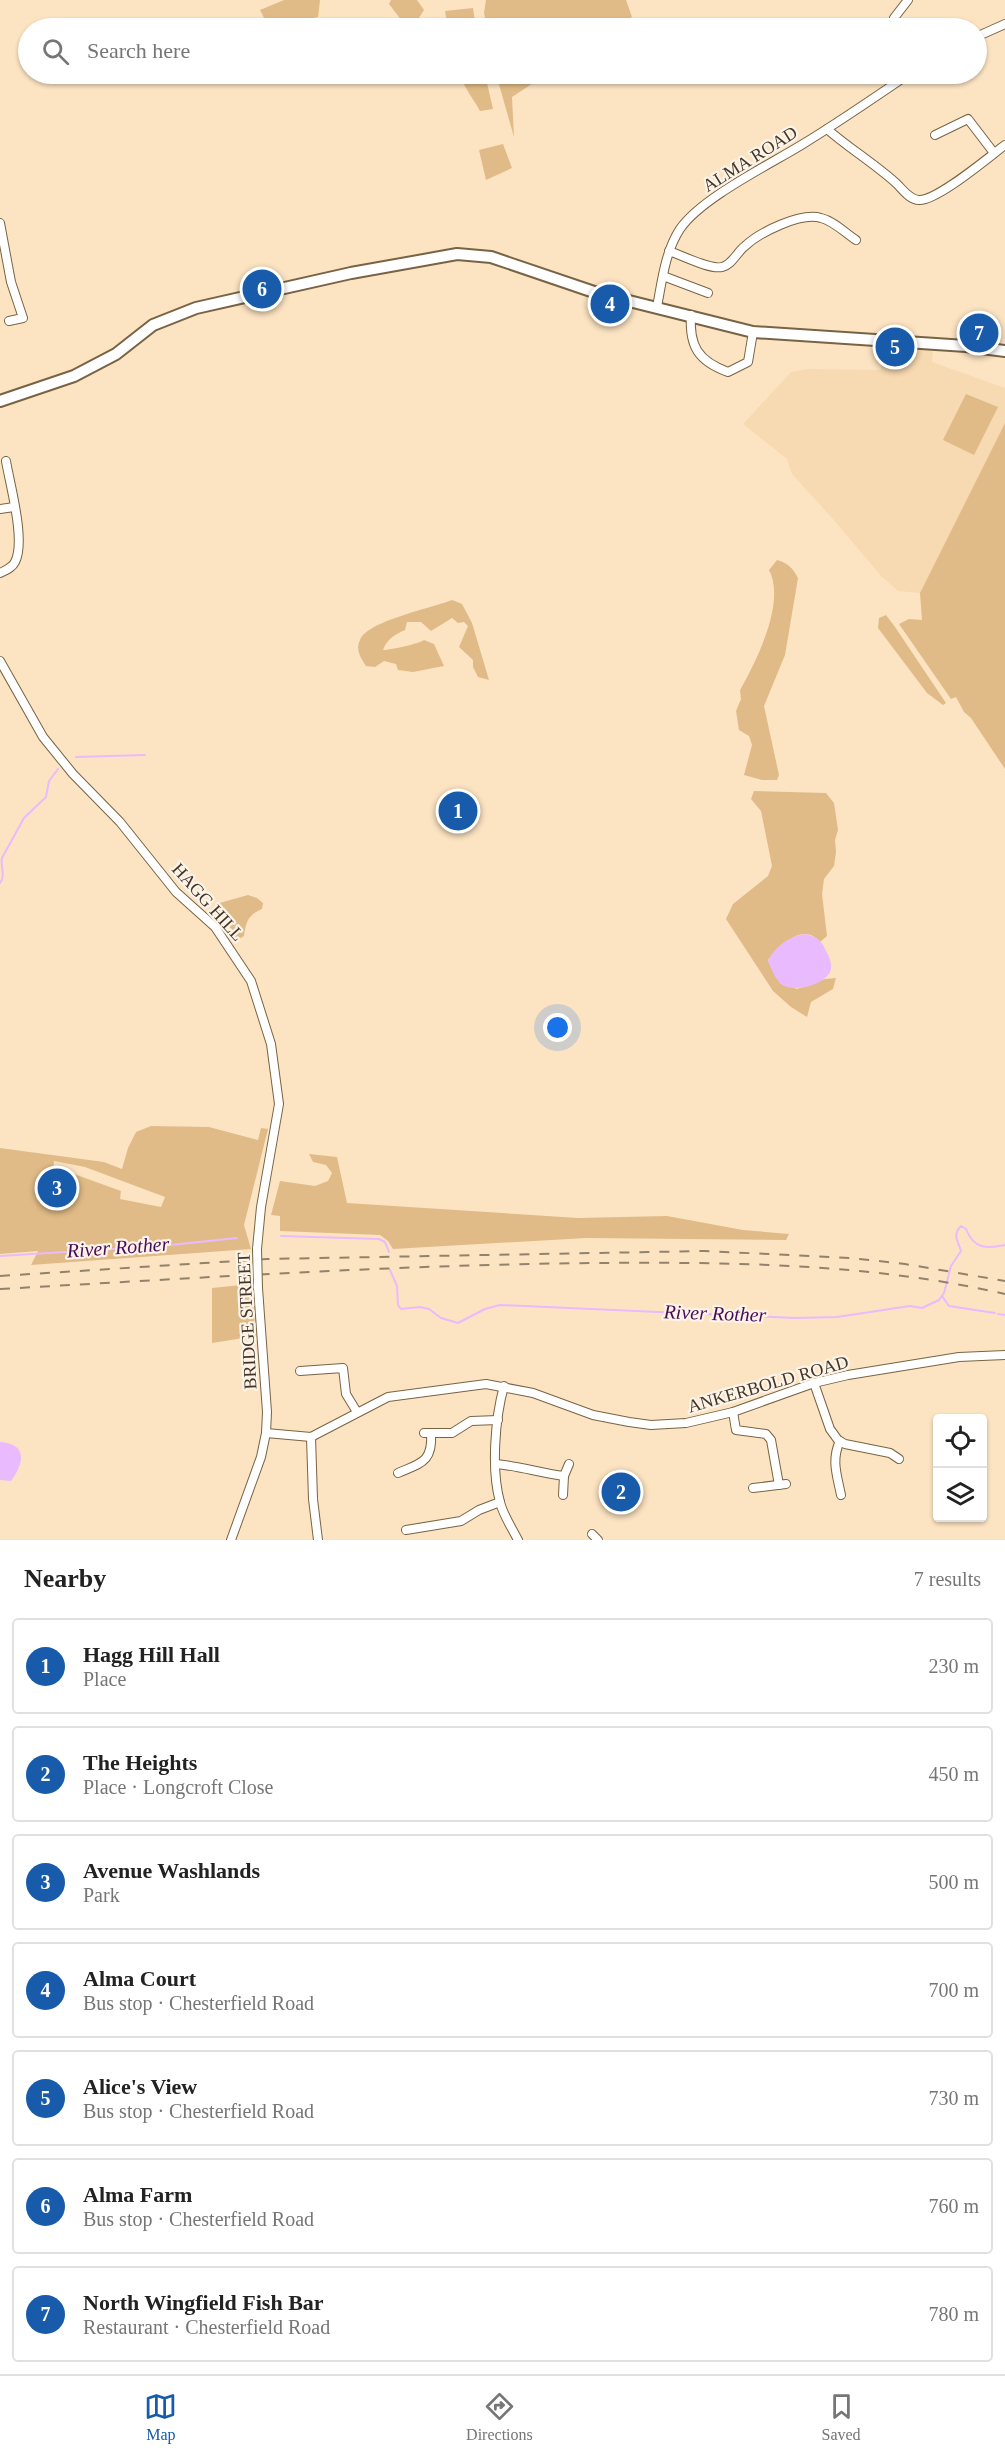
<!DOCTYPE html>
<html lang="en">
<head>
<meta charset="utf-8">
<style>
  :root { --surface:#fff; --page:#f6f6f6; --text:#222; --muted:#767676; --line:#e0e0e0; --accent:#185bab }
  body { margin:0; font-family:Georgia,serif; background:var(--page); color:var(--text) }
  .controls { position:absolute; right:18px; bottom:18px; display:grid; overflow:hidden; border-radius:6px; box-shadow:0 2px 4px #0004 }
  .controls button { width:54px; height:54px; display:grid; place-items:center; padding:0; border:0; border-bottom:2px solid var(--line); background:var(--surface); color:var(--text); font:30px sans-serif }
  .you { position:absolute; left:558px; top:1028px; width:21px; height:21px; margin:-15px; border:4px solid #fff; border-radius:50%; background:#1a73e8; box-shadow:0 0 0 9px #1a73e833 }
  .badge { display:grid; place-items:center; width:39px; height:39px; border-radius:50%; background:var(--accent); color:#fff; font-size:20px; font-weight:700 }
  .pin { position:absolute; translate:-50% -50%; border:3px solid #fff; box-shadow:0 2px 6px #0006 }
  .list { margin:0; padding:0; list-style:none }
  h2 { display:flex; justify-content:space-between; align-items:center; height:78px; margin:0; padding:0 24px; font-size:26px }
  h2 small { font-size:20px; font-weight:400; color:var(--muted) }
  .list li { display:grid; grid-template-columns:39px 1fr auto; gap:18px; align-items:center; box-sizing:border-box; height:96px; margin:0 12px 12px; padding:0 12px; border:2px solid var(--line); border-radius:6px }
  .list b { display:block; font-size:22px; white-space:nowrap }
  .list p { margin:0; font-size:20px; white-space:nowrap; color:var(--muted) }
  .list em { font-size:20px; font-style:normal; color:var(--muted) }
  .icon { flex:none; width:33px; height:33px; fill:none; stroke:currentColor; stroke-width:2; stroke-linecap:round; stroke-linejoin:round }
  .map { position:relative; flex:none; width:1005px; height:1540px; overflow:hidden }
  .search { position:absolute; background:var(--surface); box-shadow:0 2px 4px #0004; left:18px; right:18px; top:18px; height:66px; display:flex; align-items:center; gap:15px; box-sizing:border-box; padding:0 21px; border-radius:33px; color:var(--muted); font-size:22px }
  .sheet { height:834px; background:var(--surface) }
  nav { display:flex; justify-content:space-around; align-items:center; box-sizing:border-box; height:84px; border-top:2px solid var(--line); background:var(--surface); font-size:16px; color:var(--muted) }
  nav a { display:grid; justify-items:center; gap:3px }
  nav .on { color:var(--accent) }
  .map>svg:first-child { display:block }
  .built { fill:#f7dab1 }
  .green { fill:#e0bb87; fill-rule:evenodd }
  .water { fill:#eabafe }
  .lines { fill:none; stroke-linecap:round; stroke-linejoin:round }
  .stream { stroke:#eabafe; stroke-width:2 }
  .minor-casing { stroke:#786344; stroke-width:10 }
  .major-casing { stroke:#786344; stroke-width:14 }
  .minor { stroke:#fff; stroke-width:8 }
  .major { stroke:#fff; stroke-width:10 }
  .rail { stroke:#92826c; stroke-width:2; stroke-dasharray:10 10; stroke-linecap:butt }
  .minor-bridge-casing { stroke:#786344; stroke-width:10; stroke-linecap:butt }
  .minor-bridge { stroke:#fff; stroke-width:8 }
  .labels { text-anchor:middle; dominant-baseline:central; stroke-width:4.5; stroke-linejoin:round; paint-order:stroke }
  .street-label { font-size:18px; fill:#403629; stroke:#fdf3e6 }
  .water-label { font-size:20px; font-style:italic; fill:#470b5b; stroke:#fdf3e6 }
</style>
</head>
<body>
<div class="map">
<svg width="1005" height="1540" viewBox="0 0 1005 1540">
  <rect width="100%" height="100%" fill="#fce4c2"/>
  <!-- built -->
  <polygon class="built" points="883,333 934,338 932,362 1005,388 1005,423 920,593 898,591 882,577 832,518 792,474 787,459 743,424 791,372 808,369 881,370"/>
  <!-- green -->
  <g class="green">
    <polygon points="284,0 320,0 318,17 269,28 260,10"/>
    <polygon points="391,0 417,0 424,10 413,27 405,25 389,4"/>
    <polygon points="486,0 626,0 632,17 615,28 487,28 484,13"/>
    <polygon points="473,8 476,28 448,28 445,11"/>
    <path d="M 460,74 L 485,74 L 493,109 L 480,111 C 472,96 465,90 460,74 Z"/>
    <polygon points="496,74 547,74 512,97 514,137"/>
    <polygon points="503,144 512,168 486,180 479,150"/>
    <polygon points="966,394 998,407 974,455 943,440"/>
    <polygon points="1005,423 1005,769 971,718 964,712 956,697 951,699 899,624 909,619 922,620 920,593"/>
    <path d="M 777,560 C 788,563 793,568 798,578 L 785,655 L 764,706 L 779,775 L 777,780 L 762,780 L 744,775 L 752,745 L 749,736 L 739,730 L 736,711 L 741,699 L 740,690 C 757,660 786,602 769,570 Z"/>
    <path d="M 452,600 L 462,604 L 472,623 L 489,680 L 478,677 L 473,667 L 473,660 L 459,647 L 468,626 L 464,622 L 458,623 L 452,618 L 431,631 L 421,622 L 407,622 L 405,630 C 394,635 387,639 383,650 C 389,650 419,644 424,640 L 434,644 L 444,666 L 413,672 L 398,670 L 396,664 L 384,661 L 375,667 L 366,666 C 361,658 355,650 360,640 C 367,621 432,608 452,600 Z"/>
    <polygon points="886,615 895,627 946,703 943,705 927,693 878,628 879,618"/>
    <path d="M 754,791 L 826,793 L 834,803 L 838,830 L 835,840 L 836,852 L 834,866 L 824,879 L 822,894 L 827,936 L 820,942 C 802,921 780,947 768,960 L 780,983 L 797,989 L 825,979 L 836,978 L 833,989 L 811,1002 L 807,1017 L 791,1007 L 773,991 L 726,919 L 733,904 L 768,876 L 772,866 L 761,811 L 751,799 Z"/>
    <path d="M 248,895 L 257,898 L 263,903 L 262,909 C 248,915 246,922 244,936 L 239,939 L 235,937 L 229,925 L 217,913 L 216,904 Z"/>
    <path d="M 151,1126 L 209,1127 L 258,1140 L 261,1128 L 268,1129 L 244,1225 L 251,1249 L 31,1265 L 38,1251 L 0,1254 L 0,1148 L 104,1162 L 122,1169 L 128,1148 L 136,1132 ZM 54,1161 L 85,1167 L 165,1197 L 161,1207 L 120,1199 L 121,1191 L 74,1174 L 53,1170 Z"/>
    <polygon points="309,1154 337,1157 347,1203 578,1218 667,1216 743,1230 789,1234 786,1240 586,1238 393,1249 388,1241 380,1235 280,1231 280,1216 271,1215 280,1181 315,1186 328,1181 332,1173 326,1165 313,1162"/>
    <polygon points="251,1284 256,1336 212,1343 212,1288"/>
  </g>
  <!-- water -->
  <g class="water">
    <path d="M 806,934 C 817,937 822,941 826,951 C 829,956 832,963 831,969 C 828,985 790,995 779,982 C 774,976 771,968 768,961 C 775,946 789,936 806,934 Z"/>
    <path d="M 0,1442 C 28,1444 24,1463 11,1481 L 0,1480 Z"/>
  </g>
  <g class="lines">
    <!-- stream -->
    <g class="stream">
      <polyline points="76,757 145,755"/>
      <path d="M 0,883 C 6,876 0,866 2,858 L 24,818 L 46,797 L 49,781 L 58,769"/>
      <polyline points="281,1236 379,1239 385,1242 389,1252"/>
      <polyline points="0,1256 161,1246 237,1238"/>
      <path d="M 390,1270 L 397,1286 L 398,1305 L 401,1309 L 420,1307 L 429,1309 L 441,1318 L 458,1323 L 485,1309 L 500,1305 L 795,1318 L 837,1317 L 910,1306 L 922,1308 L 939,1300 L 944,1293 L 951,1266 L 961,1251 C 958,1241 952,1235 961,1226 L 966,1229 C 974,1249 986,1249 1005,1245"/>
      <polyline points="942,1296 949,1306 995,1313"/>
      <polyline points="998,1314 1005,1315"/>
    </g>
    <defs>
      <g id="minor">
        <polyline points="898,28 894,18 908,0"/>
        <polyline points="976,37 1005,24"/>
        <path d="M 827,129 C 850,149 875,164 897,184 C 903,190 910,200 919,200 C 937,201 989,157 1005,145"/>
        <polyline points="935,135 968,119 994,153"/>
        <polyline points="0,223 11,282 23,318 9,321"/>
        <path d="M 669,251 C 681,255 710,270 722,267 C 732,265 737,252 745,246 C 760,232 801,212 821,218 C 834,221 845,233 856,240"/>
        <polyline points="663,276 708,293"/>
        <path d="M 657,307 C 662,281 665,252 680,229 C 701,198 769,165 803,144 C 839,122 874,98 909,74"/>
        <path d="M 691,315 C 689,346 698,361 728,372 L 748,362 L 753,332"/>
        <polyline points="0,509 14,507"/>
        <path d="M 0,573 C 6,570 12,568 15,562 C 26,541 10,485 6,461"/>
        <polyline points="0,661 43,737 73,774 120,822 176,892 215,927 251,981 271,1044 279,1104 261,1207 257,1249"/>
        <polyline points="300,1371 343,1368 346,1394 357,1412"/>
        <polyline points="814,1383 830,1429 838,1440 845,1444 890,1453 899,1459"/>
        <path d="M 504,1386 C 495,1418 491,1470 500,1502 C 503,1515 512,1528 518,1540"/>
        <polyline points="733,1412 736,1430 766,1434 771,1440 779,1485"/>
        <polyline points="266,1433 311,1437 388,1397 486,1384 533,1393 593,1415 629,1422 651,1425 686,1423 733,1412 814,1383 848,1375 959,1357 1005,1355"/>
        <polyline points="424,1433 452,1433 471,1421 498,1420"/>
        <polyline points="311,1437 313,1499 318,1540"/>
        <path d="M 840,1441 C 831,1460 837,1475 841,1495"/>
        <path d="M 496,1464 C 519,1466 540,1473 564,1476 L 569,1464"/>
        <path d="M 398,1473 C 421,1463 433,1462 431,1433"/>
        <polyline points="753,1488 786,1484"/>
        <polyline points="563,1495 564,1476"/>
        <polyline points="406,1530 461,1521 479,1510 500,1502"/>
        <polyline points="592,1534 598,1540"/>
        <polyline points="231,1540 261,1457 266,1433 267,1412 258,1288"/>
      </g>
      <polyline id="major" points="0,401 74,376 116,354 153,325 196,308 351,273 457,254 491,257 597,293 753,332 966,346 1005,351"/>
    </defs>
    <!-- minor casing -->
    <use href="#minor" class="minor-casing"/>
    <!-- major casing -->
    <use href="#major" class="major-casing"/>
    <!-- minor -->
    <use href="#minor" class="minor"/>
    <!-- major -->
    <use href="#major" class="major"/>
    <!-- rail -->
    <g class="rail">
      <polyline points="0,1276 267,1259 705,1251 851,1258 905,1264 1005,1281"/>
      <path d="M 0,1289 C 197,1278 394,1265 592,1263 C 728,1262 871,1263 1005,1294"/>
    </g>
    <defs>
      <polyline id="minor-bridge" points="257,1249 258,1288"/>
    </defs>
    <!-- minor-bridge casing -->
    <use href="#minor-bridge" class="minor-bridge-casing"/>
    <!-- minor-bridge -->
    <use href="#minor-bridge" class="minor-bridge"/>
  </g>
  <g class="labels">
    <!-- street labels -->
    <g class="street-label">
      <text transform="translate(750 159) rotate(-32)">ALMA ROAD</text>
      <text transform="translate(208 902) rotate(48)">HAGG HILL</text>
      <text transform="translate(247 1321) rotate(-93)">BRIDGE STREET</text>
      <text transform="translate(768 1384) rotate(-16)">ANKERBOLD ROAD</text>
    </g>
    <!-- water labels -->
    <g class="water-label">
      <text transform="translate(118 1247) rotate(-4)">River Rother</text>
      <text transform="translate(715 1313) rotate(2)">River Rother</text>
    </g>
  </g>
</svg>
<div class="controls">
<button><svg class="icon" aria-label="locate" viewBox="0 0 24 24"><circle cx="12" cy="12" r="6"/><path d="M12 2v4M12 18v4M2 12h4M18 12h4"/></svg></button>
<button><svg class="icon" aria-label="layers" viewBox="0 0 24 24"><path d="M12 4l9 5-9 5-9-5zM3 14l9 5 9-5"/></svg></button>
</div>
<div class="you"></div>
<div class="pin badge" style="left:458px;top:811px">1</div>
<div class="pin badge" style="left:621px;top:1492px">2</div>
<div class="pin badge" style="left:57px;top:1188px">3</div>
<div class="pin badge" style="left:610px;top:304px">4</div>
<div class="pin badge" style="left:895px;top:347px">5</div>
<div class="pin badge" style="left:262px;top:289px">6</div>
<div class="pin badge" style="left:979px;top:333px">7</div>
<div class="search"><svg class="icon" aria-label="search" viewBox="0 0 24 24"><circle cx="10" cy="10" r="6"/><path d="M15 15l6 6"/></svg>Search here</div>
</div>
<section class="sheet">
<h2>Nearby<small>7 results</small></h2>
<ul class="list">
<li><span class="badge">1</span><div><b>Hagg Hill Hall</b><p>Place</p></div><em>230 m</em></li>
<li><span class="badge">2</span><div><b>The Heights</b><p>Place · Longcroft Close</p></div><em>450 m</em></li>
<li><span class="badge">3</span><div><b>Avenue Washlands</b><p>Park</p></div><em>500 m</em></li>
<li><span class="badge">4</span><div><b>Alma Court</b><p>Bus stop · Chesterfield Road</p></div><em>700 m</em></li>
<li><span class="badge">5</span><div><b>Alice's View</b><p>Bus stop · Chesterfield Road</p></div><em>730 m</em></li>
<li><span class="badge">6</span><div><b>Alma Farm</b><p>Bus stop · Chesterfield Road</p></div><em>760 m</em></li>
<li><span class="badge">7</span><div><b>North Wingfield Fish Bar</b><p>Restaurant · Chesterfield Road</p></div><em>780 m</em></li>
</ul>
</section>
<nav>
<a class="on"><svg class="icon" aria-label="map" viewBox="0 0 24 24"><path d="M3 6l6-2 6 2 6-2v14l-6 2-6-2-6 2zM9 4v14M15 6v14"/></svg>Map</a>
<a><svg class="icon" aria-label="directions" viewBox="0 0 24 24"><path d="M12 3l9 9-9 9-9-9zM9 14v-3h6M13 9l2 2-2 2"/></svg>Directions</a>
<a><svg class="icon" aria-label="saved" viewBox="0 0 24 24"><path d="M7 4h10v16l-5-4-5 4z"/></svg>Saved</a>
</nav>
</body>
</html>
